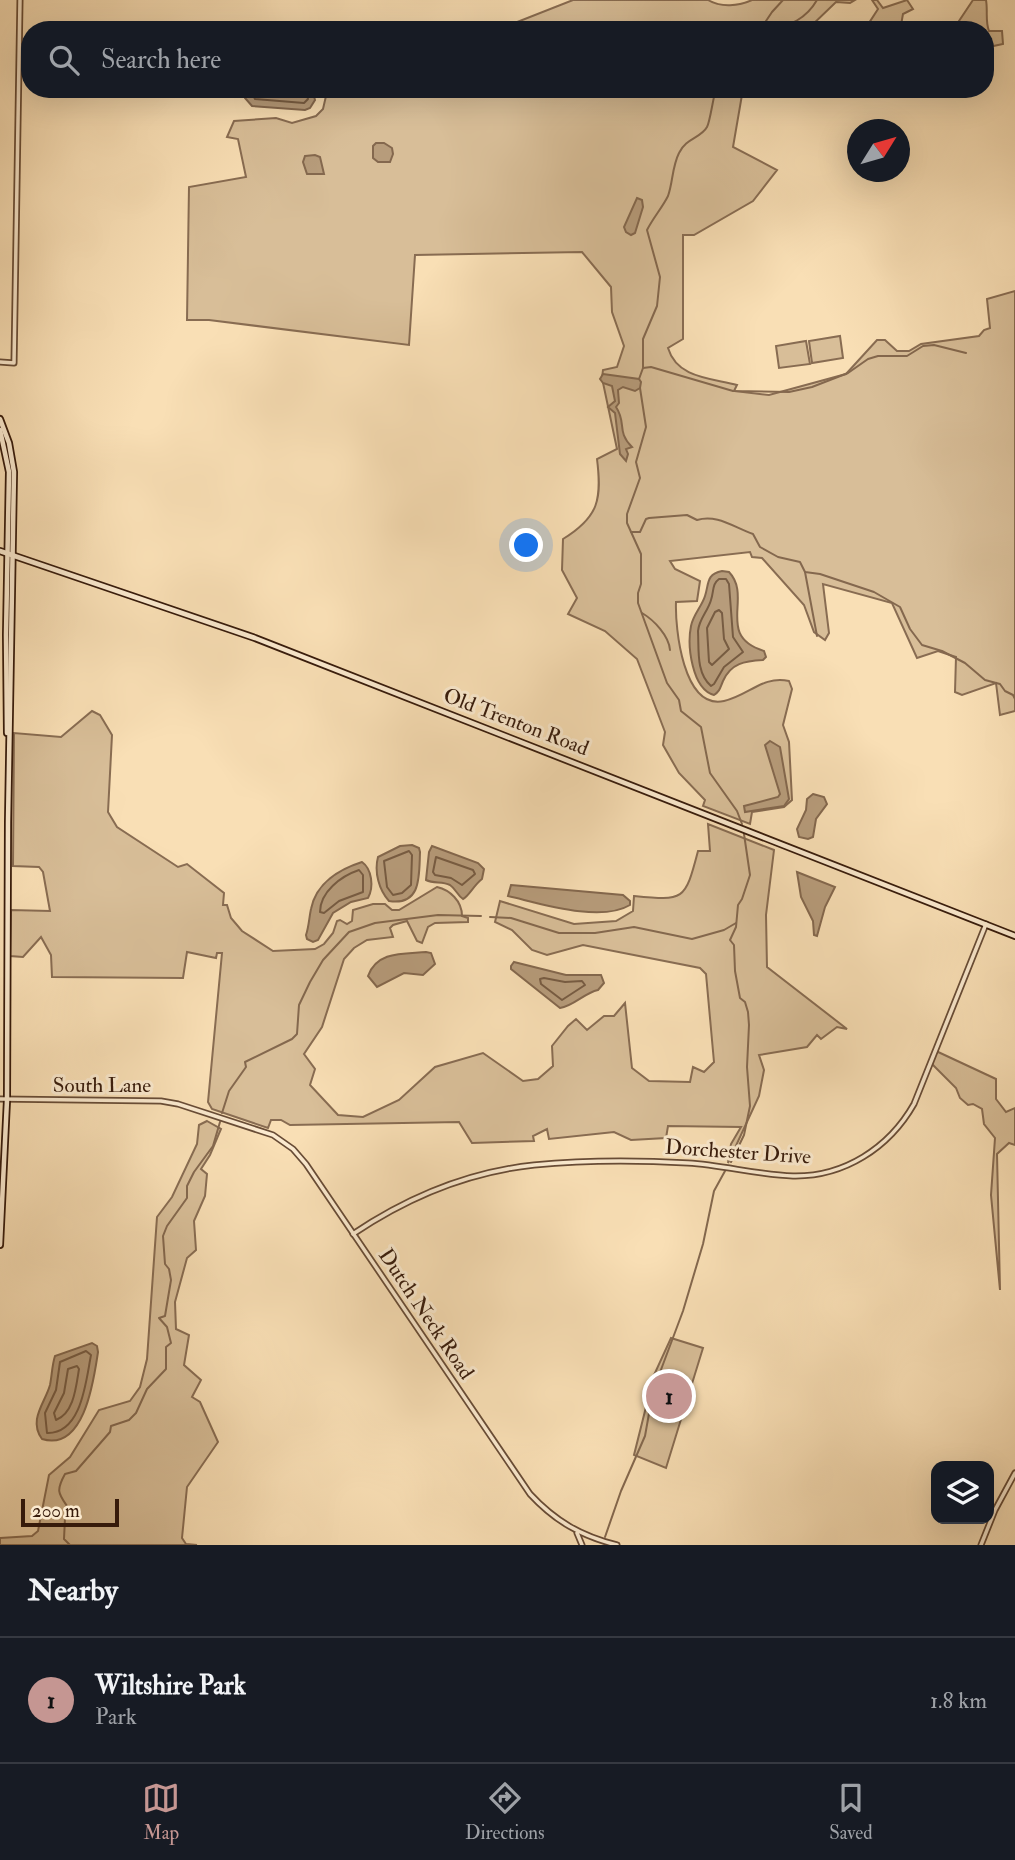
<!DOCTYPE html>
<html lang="en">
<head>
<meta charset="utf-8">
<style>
  :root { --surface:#171b24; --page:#20242c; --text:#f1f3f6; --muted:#9ea1a6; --line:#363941; --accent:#c59692 }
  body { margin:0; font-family:"IM FELL Double Pica",serif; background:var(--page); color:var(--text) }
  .controls { position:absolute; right:21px; bottom:21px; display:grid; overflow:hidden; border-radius:14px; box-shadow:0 7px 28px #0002 }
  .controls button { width:63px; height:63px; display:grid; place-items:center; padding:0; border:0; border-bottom:2px solid var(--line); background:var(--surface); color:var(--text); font:35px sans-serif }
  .compass { position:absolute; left:847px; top:119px; width:63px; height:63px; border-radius:50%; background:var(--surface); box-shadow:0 7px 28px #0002; rotate:53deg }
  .scale { position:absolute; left:21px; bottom:18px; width:98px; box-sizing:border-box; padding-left:7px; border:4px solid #371b0b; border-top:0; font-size:19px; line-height:24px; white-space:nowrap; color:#371b0b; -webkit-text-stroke:5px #fbeacf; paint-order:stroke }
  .you { position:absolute; left:527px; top:546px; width:24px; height:24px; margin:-18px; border:5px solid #fff; border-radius:50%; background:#1a73e8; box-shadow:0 0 0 10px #1a73e833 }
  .badge { display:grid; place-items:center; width:46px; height:46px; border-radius:50%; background:var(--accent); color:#111; font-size:23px; font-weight:700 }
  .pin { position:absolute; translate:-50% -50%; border:4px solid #fff; box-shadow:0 2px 7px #0006 }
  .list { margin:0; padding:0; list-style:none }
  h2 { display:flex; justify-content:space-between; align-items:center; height:91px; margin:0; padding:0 28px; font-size:30px }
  h2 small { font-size:23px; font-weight:400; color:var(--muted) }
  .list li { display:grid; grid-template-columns:46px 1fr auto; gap:21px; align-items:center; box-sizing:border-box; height:126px; padding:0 28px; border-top:2px solid var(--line) }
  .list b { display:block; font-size:26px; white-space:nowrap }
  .list p { margin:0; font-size:23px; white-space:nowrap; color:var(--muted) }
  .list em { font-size:23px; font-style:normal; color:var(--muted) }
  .icon { flex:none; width:38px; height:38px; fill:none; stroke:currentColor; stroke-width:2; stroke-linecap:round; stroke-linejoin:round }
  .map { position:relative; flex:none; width:1015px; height:1545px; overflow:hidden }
  .search { position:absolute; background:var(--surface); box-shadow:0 7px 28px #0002; left:21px; right:21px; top:21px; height:77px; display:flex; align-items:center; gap:18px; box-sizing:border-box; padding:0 24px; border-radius:28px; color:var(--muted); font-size:26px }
  .sheet { height:217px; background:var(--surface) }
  nav { display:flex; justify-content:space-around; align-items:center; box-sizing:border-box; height:98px; border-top:2px solid var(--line); background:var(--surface); font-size:19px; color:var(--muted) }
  nav a { display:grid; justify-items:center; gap:4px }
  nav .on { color:var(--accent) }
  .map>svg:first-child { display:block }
  .green { fill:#d8be98; stroke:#886c52; stroke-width:2 }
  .water { fill:#b79c7b; stroke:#84684e; stroke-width:2 }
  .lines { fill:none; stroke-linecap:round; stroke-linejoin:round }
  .shore { stroke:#775c43; stroke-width:2 }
  .stream { stroke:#84684e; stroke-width:2 }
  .tertiary-casing { stroke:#684c36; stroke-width:7 }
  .secondary-casing { stroke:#371b0b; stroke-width:8 }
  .tertiary { stroke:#fbeacf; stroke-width:3.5 }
  .secondary { stroke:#fbeacf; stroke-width:4.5 }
  .labels { text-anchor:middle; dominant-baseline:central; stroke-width:6; stroke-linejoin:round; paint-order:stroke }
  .street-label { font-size:21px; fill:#371b0b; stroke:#fbeacf }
</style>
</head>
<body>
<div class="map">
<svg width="1015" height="1545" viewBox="0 0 1015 1545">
  <rect width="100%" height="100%" fill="#f9dfb5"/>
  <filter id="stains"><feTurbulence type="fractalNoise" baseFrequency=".00286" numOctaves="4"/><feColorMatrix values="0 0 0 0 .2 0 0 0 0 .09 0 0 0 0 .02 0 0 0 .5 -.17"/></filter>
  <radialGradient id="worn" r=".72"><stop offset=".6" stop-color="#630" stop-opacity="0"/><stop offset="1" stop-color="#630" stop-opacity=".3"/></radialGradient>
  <!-- green -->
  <g class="green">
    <path d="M 573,0 L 708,0 C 721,8 739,6 752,0 L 855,0 L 850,3 L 836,2 L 807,30 L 497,30 Z"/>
    <polygon points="872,0 877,0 883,8 907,0 913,9 903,14 901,25 904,30 887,30 882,24 869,23 878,9"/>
    <path d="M 973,0 L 986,0 C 988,11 985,21 989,31 L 1002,31 L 1003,44 L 989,47 L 985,53 L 985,30 L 953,30 Z"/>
    <path d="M 344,89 L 743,89 L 733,147 L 777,170 L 753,201 L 694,235 L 683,235 L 683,339 L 668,348 C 677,378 710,378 737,385 L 734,391 L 769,395 L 846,374 L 877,340 L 885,340 L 897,351 L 909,351 L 921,344 L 979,336 L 984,330 L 990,328 L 987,299 L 1015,291 L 1015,711 L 1000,715 L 996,683 L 962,695 L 955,692 L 956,657 L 938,651 L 917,658 L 892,603 L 823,584 L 829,633 L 825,640 L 814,632 L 804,605 L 762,558 L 752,557 L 750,552 L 670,561 L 675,569 L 700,581 L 697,601 L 676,602 C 675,628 683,710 724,701 C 748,696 763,675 789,681 L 792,689 L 783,725 L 789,742 L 792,800 L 784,807 L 752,812 L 750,824 L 703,806 L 705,800 L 679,773 L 663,745 L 665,732 L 637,659 L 605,631 L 568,614 L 577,598 L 562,570 L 563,539 C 599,517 602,499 597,459 L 617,449 L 602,378 L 603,370 L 617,367 L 624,346 L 612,312 L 611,287 L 582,252 L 415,255 L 409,345 L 209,320 L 187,320 L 189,187 L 246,177 L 238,139 L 227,137 L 234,121 L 276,118 L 292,123 L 316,116 L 323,109 L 326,96 Z"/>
    <polygon points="840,336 843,358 812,363 809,341"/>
    <polygon points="806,341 810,364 779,368 776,346"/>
    <path d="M 92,711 L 100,715 L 112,735 L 108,812 L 117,827 L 178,867 L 187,864 L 224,893 L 223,905 L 227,905 L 231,918 L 242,931 L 273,951 L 315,949 L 324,944 L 333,933 L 337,921 L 340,920 L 347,924 L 352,921 L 353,910 L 373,904 L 385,904 L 392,910 L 399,910 L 437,887 C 450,890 462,901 462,916 L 468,918 L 468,922 L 435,923 L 428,927 L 422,943 L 417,941 L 407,921 L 393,925 L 390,928 L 393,937 L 367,940 L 354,948 L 344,959 L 322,1027 L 304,1054 L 315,1069 L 310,1085 L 338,1115 L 363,1117 L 399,1100 L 435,1067 L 483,1053 L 523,1081 L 538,1079 L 553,1066 L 552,1046 L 568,1026 L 576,1019 L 587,1030 L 604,1016 L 614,1016 L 625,1003 L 632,1068 L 649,1081 L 690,1082 L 693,1067 L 704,1072 L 714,1062 L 706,974 L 700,968 L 583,945 L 547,955 L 532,950 L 512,930 L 495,922 L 500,901 L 574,924 L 616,921 L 633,911 L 634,896 C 684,901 685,901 698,851 L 710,851 L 708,824 L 774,850 L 766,915 L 767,967 L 847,1029 L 837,1027 L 821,1039 L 817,1035 L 807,1047 L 759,1055 L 764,1070 L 759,1096 L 728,1163 L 731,1144 L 741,1127 L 668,1126 L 666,1138 L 631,1140 L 614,1132 L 549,1139 L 547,1129 L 533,1136 L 534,1141 L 472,1143 L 459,1122 L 290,1125 L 281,1120 L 271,1120 L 268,1128 L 212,1109 L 208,1102 L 222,953 L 217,953 L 216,958 L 187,952 L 183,978 L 52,977 L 51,955 L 41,937 L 23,957 L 10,956 L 11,910 L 50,911 L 43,872 L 39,867 L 13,866 L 14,733 L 61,737 Z"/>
    <polygon points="936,1051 996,1079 996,1099 1006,1112 1015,1108 1015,1145 1009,1143 997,1154 1000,1290 991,1195 995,1138 984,1124 982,1109 973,1104 968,1105 960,1098 956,1088 931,1063"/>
    <polygon points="207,1121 221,1129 210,1155 201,1169 207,1174 205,1196 194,1221 196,1250 187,1258 175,1302 176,1329 189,1335 184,1365 201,1380 192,1397 200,1402 218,1442 187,1487 182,1538 186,1544 197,1545 0,1545 0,1538 32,1536 38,1531 49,1475 70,1457 99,1410 130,1401 140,1387 147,1359 157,1217 172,1197 197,1144 199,1125"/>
    <polygon points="671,1338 703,1348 666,1468 634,1455 654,1375"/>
  </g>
  <!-- water -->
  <g class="water">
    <polygon points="243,89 299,89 313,92 315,100 310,108 305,110 252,106 245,98"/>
    <polygon points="376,143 384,143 392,148 393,154 390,162 378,162 373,158 373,146"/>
    <polygon points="305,156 315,155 320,157 324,174 307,174 303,162"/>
    <polygon points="637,198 642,200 643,207 635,233 631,235 626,232 624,227"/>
    <path d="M 603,374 L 639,379 L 641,382 L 640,388 L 635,391 L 623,387 L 618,390 L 619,403 L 616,407 C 627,423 616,431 632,447 L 626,449 L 628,454 L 626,461 L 620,454 L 615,413 L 608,407 L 615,401 L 612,386 L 603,383 L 600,379 Z"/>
    <path d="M 722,571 L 729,572 C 753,597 715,636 764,651 L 766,657 L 763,660 C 745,661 731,663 723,681 C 720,688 720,691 714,695 C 692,689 687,646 691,626 C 693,615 702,606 705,596 C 709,584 706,574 722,571 Z"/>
    <polygon points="770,741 780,747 789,799 784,806 745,812 744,806 778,797 780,794 765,745"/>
    <polygon points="813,794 824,797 827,804 816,819 813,837 808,839 799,837 797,829 806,810 807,799"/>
    <path d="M 412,845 L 419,848 L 420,852 C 419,875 422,906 389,901 C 379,890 374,872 378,857 L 400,846 Z"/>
    <path d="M 432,846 L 478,863 L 484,869 L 482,879 C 474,885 469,896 463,899 C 457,895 456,889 450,885 C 442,881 434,884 426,880 L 429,852 Z"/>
    <path d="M 362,862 C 372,869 374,887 368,898 L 351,902 L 333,913 L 318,940 L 313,942 L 307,939 L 306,935 C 309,926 309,918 311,909 C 316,883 340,869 362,862 Z"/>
    <polygon points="797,872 835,887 825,907 817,936 814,935 813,921 801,897"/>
    <path d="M 511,885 L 623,895 L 630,901 L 630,905 C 600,923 539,903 508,896 Z"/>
    <path d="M 426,952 L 431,953 L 435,964 L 423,975 L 404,973 L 377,987 L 368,976 C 377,951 403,954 426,952 Z"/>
    <path d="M 514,962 L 566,975 L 601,975 L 604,983 L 598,990 C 584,993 574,1006 560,1008 L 511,969 L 511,966 Z"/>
    <path d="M 92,1343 L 97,1346 L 98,1352 C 94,1378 85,1452 42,1439 C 28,1420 45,1403 50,1385 C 52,1375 52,1365 55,1356 Z"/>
  </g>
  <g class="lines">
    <!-- shore -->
    <g class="shore">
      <polyline points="250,89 255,99 304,103 308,99 305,89"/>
      <path d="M 719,579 L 726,579 L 729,584 L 733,637 L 743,652 L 724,667 L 714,684 L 711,686 C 696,673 699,650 698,631 C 699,619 708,611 711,600 C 714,591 712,584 719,579 Z"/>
      <polygon points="719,610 722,613 724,639 729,649 712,665 709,662 707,628 715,612"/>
      <polygon points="409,851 412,855 411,885 402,893 393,895 387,887 384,861"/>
      <polygon points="436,857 473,870 475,874 462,885 451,878 435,875 433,872"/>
      <path d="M 359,870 L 363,875 L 363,892 L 339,901 L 324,913 L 320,912 C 320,892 341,876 359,870 Z"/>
      <polygon points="544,978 565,982 582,981 585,985 562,1000 541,984 540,979"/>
      <path d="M 86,1351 L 91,1355 C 86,1380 82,1434 47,1433 L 45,1413 L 56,1390 L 60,1362 Z"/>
      <path d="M 77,1366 L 79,1369 C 76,1387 74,1413 56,1420 L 54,1413 L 64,1393 L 68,1369 Z"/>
    </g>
    <!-- stream -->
    <g class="stream">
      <polyline points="760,30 772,12 783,0"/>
      <path d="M 770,30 C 791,25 806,19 817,0"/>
      <polyline points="643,368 651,367 733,391 789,392 812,387 848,373 868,359 878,356 907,356 923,346 934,345 966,353"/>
      <path d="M 639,379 L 643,368 L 643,339 L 657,306 L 660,277 L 647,230 C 653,218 662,208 668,196 C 673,182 672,167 679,153 C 686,138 701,138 707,127 C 710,122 713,98 716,89"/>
      <polyline points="640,388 646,427 636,462 640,478 627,514 627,523 641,554 641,584 638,593 638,603 667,683 679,700 681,711 701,727 710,773 737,811 742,824"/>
      <path d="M 631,532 L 640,532 L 646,519 L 649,518 L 687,515 L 697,520 C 717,514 733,527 753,534 L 760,547 L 778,557 L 800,562 L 805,572 L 820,574 L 874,592 L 900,607 L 910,629 L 922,645 L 942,651 L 965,663 L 985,680 L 1000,684 L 1005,691 L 1013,695 L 1015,699"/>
      <polyline points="805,572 817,636"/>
      <path d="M 642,613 C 654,620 669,636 670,650"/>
      <polyline points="490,917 511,918 559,933 595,933 634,927 692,939 724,930 736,923"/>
      <polyline points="222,1113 229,1091 246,1067 245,1062 292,1039 297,1034 299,1005 310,982 323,960 349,932 375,923 438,915 481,916"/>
      <polyline points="731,1162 744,1135 750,1106 747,1067 749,1025 748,1012 745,1002 740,998 735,971 734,945 730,940 736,927 738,905 742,899 750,875 744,834"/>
      <polyline points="605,1537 621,1491 645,1436 653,1391 683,1311 703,1244 714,1191 725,1171"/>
      <path d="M 70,1545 L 64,1539 L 65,1518 L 69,1509 C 59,1494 55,1492 65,1474 L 76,1471 L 110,1432 L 111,1426 L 129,1420 L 136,1413 L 147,1389 L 166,1369 L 166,1347 L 171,1343 L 167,1327 L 159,1318 L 165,1316 L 171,1280 L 169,1269 L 165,1264 L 163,1236 L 167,1226 L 187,1198 L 187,1186 L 194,1172 L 213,1146 L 220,1122"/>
    </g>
    <defs>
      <g id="tertiary">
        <polyline points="0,362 14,363 20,0"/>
        <path d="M 0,1099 L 161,1101 L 178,1104 L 273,1135 L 293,1149 L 306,1164 L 530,1494 C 555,1521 581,1536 617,1545"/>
        <path d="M 353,1234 C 408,1197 468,1172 534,1165 C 584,1160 638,1160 688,1163 C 723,1165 758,1175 793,1176 C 844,1177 889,1148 914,1104 L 986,924"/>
        <polyline points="577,1533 582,1545"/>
        <polyline points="981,1545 995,1510 1015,1473"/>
      </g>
      <g id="secondary">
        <polyline points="0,419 9,443 14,472 8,822 7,1100 0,1245"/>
        <polyline points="0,430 9,472 6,635 7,733"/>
        <polyline points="0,551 255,638 1015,936"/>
      </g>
    </defs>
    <!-- tertiary casing -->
    <use href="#tertiary" class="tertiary-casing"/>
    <!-- secondary casing -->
    <use href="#secondary" class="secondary-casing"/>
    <!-- tertiary -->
    <use href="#tertiary" class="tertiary"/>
    <!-- secondary -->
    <use href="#secondary" class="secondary"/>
  </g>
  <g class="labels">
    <!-- street labels -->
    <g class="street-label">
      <text transform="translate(516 722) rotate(21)">Old Trenton Road</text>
      <text x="102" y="1085">South Lane</text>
      <text transform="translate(738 1152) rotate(4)">Dorchester Drive</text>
      <text transform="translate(426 1314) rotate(56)">Dutch Neck Road</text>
    </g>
  </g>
  <rect width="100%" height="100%" filter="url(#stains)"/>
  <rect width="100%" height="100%" fill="url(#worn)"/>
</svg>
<div class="controls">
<button><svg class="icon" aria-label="layers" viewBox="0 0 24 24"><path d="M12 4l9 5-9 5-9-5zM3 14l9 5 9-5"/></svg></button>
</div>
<svg class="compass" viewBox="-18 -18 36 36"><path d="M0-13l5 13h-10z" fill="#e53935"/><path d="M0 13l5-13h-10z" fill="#9ea1a6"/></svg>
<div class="scale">200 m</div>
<div class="you"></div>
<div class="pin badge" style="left:669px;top:1396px">1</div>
<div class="search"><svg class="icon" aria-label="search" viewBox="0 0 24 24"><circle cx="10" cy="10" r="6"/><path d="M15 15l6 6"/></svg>Search here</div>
</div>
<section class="sheet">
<h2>Nearby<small></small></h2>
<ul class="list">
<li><span class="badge">1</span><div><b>Wiltshire Park</b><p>Park</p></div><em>1.8 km</em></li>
</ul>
</section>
<nav>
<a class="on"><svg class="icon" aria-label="map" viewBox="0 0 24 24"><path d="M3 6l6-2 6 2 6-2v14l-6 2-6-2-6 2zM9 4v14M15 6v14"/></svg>Map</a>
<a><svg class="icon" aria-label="directions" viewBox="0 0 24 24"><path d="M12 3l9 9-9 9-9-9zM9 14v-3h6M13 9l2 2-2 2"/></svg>Directions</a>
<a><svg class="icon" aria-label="saved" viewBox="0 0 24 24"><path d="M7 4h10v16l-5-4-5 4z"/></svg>Saved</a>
</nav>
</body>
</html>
